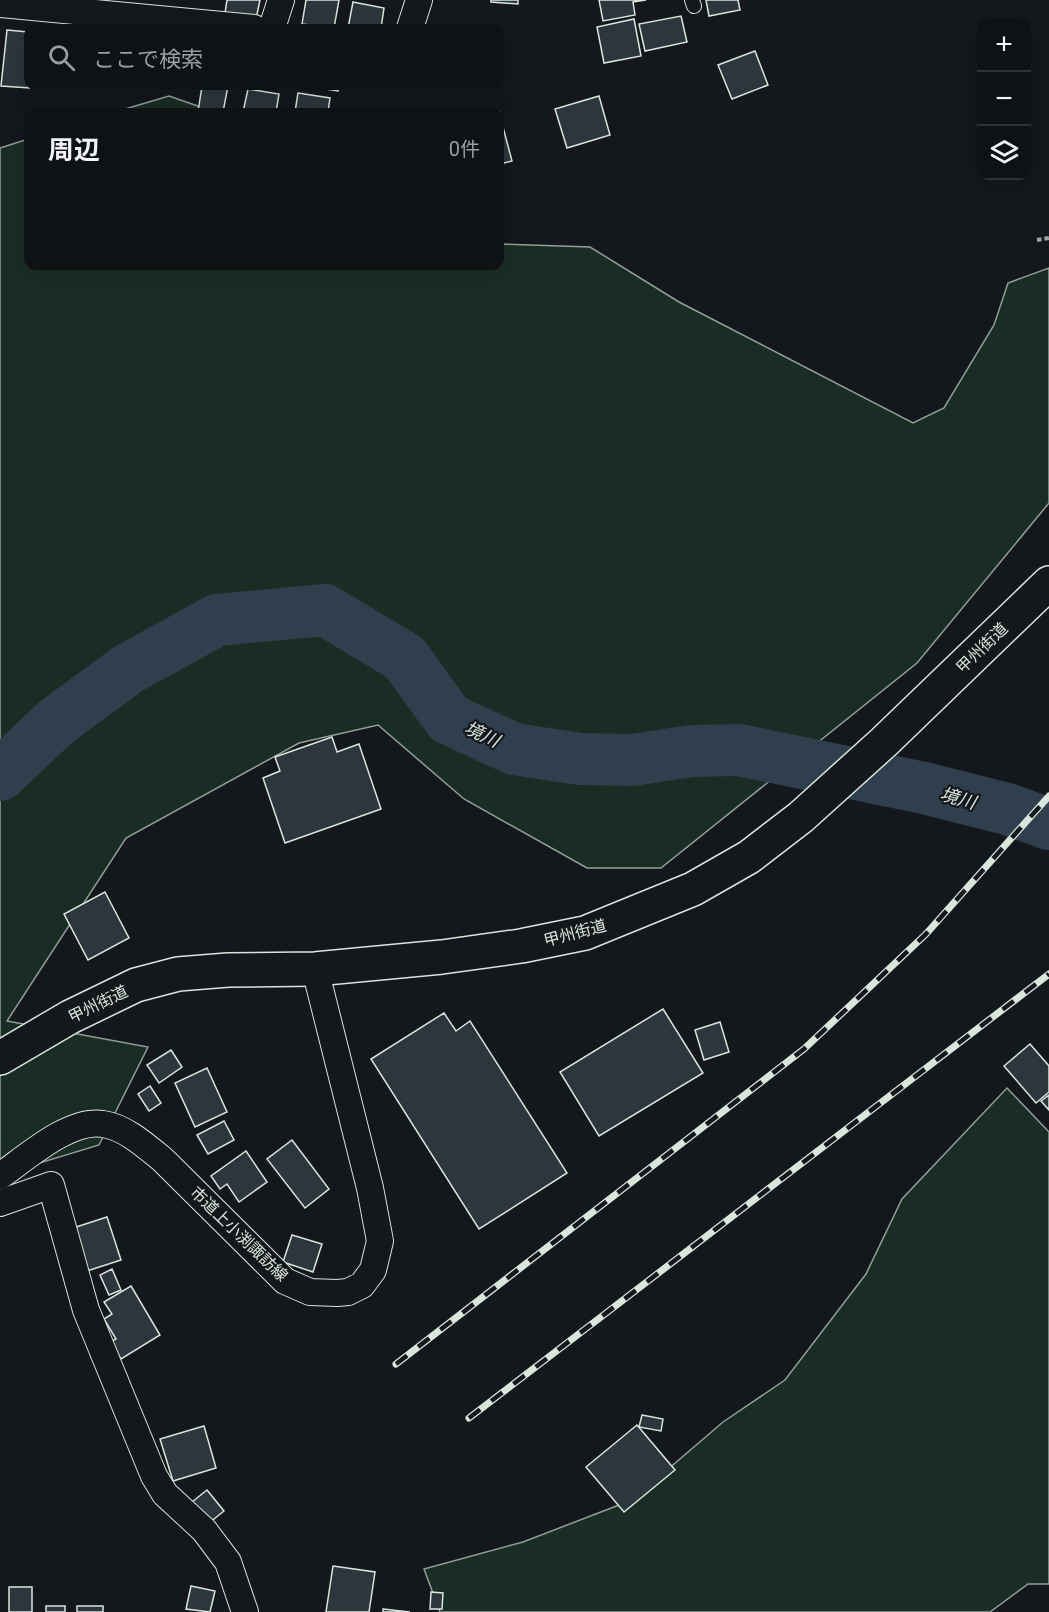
<!DOCTYPE html>
<html lang="ja">
<head>
<meta charset="utf-8">
<style>
  :root { --surface:#0f1215; --page:#1d2022; --text:#f1f3f6; --muted:#9b9ea0; --line:#2f3234 }
  body { margin:0; font-family:Roboto,"Noto Sans JP",sans-serif; background:var(--page); color:var(--text) }
  .controls { position:absolute; right:18px; top:18px; display:grid; overflow:hidden; border-radius:12px; box-shadow:0 6px 24px #0002 }
  .controls button { width:54px; height:54px; display:grid; place-items:center; padding:0; border:0; border-bottom:2px solid var(--line); background:var(--surface); color:var(--text); font:30px sans-serif }
  .list { margin:0; padding:0; list-style:none }
  h2 { display:flex; justify-content:space-between; align-items:center; height:78px; margin:0; padding:0 24px; font-size:26px }
  h2 small { font-size:20px; font-weight:400; color:var(--muted) }
  .icon { flex:none; width:33px; height:33px; fill:none; stroke:currentColor; stroke-width:2; stroke-linecap:round; stroke-linejoin:round }
  .map { position:relative; flex:none; width:1049px; height:1612px; overflow:hidden }
  .search { position:absolute; background:var(--surface); box-shadow:0 6px 24px #0002; left:24px; top:24px; width:480px; height:66px; display:flex; align-items:center; gap:15px; box-sizing:border-box; padding:0 21px; border-radius:12px; color:var(--muted); font-size:22px }
  .panel { position:absolute; background:var(--surface); box-shadow:0 6px 24px #0002; left:24px; top:108px; width:480px; height:162px; border-radius:12px }
  .map>svg:first-child { display:block }
  .green { fill:#1a2d24; stroke:#939e99; stroke-width:1.5 }
  .lines { fill:none; stroke-linecap:round; stroke-linejoin:round }
  .river { stroke:#2f3f4d; stroke-width:52 }
  .building { fill:#2c363c; stroke:#d8e6dc; stroke-width:1.5 }
  .service-casing { stroke:#d8e6dc; stroke-width:16 }
  .minor-casing { stroke:#d8e6dc; stroke-width:28 }
  .trunk-casing { stroke:#d8e6dc; stroke-width:36 }
  .path { stroke:#9da8a2; stroke-width:4; stroke-dasharray:4.5 3; stroke-linecap:butt }
  .service { stroke:#14181c; stroke-width:14 }
  .minor { stroke:#14181c; stroke-width:26 }
  .trunk { stroke:#14181c; stroke-width:33 }
  .rail-casing { stroke:#d8e6dc; stroke-width:7 }
  .rail { stroke:#14181c; stroke-width:4.5; stroke-dasharray:14; stroke-linecap:butt }
  .labels { text-anchor:middle; dominant-baseline:central; stroke-width:4.5; stroke-linejoin:round; paint-order:stroke }
  .street-label { font-size:16px; fill:#d8e6dc; stroke:#14181c }
  .water-label { font-size:18px; font-style:italic; fill:#d8e6dc; stroke:#14181c }
</style>
</head>
<body>
<div class="map">
<svg width="1049" height="1612" viewBox="0 0 1049 1612">
  <rect width="100%" height="100%" fill="#14181c"/>
  <!-- green -->
  <g class="green">
    <polygon points="169,96 215,112 115,112"/>
    <polygon points="28,139 28,266 500,266 500,244 590,247 679,302 913,423 944,408 994,325 1008,283 1049,268 1049,503 917,663 661,868 587,868 464,799 378,725 299,743 126,838 7,1021 148,1047 99,1145 0,1175 0,148"/>
    <polygon points="1007,1088 1049,1132 1049,1584 1028,1584 990,1612 440,1612 424,1569 523,1542 632,1500 723,1422 785,1380 866,1274 902,1199"/>
  </g>
  <g class="lines">
    <!-- river -->
    <polyline class="river" points="0,775 56,722 128,669 217,620 325,610 405,658 449,719 514,749 580,759 632,760 692,751 739,750 924,788 1007,809 1049,824"/>
  </g>
  <!-- building -->
  <g class="building">
    <polygon points="227,0 260,0 256,19 225,13"/>
    <polygon points="306,0 339,0 334,28 302,24"/>
    <polygon points="491,0 518,0 518,4 491,2"/>
    <polygon points="599,0 646,0 633,2 635,15 603,21"/>
    <polygon points="706,0 738,0 740,10 709,16"/>
    <polygon points="353,2 384,8 381,28 348,28"/>
    <polygon points="681,16 687,42 645,51 639,24"/>
    <polygon points="79,18 104,20 103,28 78,28"/>
    <polygon points="634,19 641,56 604,63 597,27"/>
    <polygon points="7,30 28,32 28,86 31,86 30,88 1,86"/>
    <polygon points="755,51 768,85 732,99 718,65"/>
    <polygon points="202,86 228,86 223,112 198,112"/>
    <polygon points="307,86 340,86 338,91"/>
    <polygon points="248,89 279,94 276,112 243,112"/>
    <polygon points="298,93 330,98 328,112 295,112"/>
    <polygon points="599,96 610,135 567,148 555,109"/>
    <polygon points="498,112 499,112 512,161 500,164 500,112"/>
    <polygon points="332,737 337,752 359,744 381,809 285,843 263,778 280,771 275,757"/>
    <polygon points="105,892 129,938 88,960 64,914"/>
    <polygon points="663,1009 703,1073 599,1136 560,1072"/>
    <polygon points="444,1013 456,1031 470,1021 567,1173 479,1229 371,1059"/>
    <polygon points="720,1022 729,1052 704,1060 695,1030"/>
    <polygon points="1030,1044 1049,1066 1049,1092 1036,1103 1004,1066"/>
    <polygon points="171,1050 182,1067 159,1083 147,1065"/>
    <polygon points="207,1068 227,1112 195,1127 175,1083"/>
    <polygon points="150,1086 161,1103 149,1111 138,1094"/>
    <polygon points="1049,1095 1049,1110 1041,1101"/>
    <polygon points="224,1121 234,1140 208,1154 197,1135"/>
    <polygon points="292,1140 329,1189 305,1208 267,1159"/>
    <polygon points="246,1151 267,1182 239,1202 227,1184 220,1189 211,1176"/>
    <polygon points="107,1217 121,1260 84,1272 70,1229"/>
    <polygon points="292,1235 322,1244 313,1272 283,1262"/>
    <polygon points="112,1269 121,1290 109,1295 100,1275"/>
    <polygon points="131,1286 160,1335 121,1359 110,1342 116,1339 104,1319 112,1314 104,1302"/>
    <polygon points="642,1415 663,1419 661,1431 639,1427"/>
    <polygon points="637,1425 675,1470 624,1512 586,1467"/>
    <polygon points="204,1426 216,1468 173,1481 160,1439"/>
    <polygon points="207,1490 224,1511 209,1523 192,1502"/>
    <polygon points="333,1566 375,1572 369,1612 326,1612"/>
    <polygon points="191,1586 215,1591 210,1612 186,1609"/>
    <rect x="9" y="1587" width="23" height="25"/>
    <polygon points="431,1592 443,1593 442,1609 430,1609"/>
    <rect x="46" y="1606" width="19" height="6"/>
    <rect x="77" y="1606" width="26" height="6"/>
    <polygon points="383,1609 410,1612 383,1612"/>
  </g>
  <g class="lines">
    <defs>
      <polyline id="service" points="692,0 694,6"/>
      <g id="minor">
        <polyline points="0,4 254,28"/>
        <polyline points="272,28 281,0"/>
        <polyline points="410,28 419,0"/>
        <path d="M 0,1176 C 26,1158 70,1118 103,1124 C 125,1127 146,1146 163,1160 L 285,1281 L 310,1292 L 337,1293 L 348,1292 L 362,1285 L 373,1270 L 380,1241 L 370,1188 L 315,969"/>
        <polyline points="0,1203 51,1185 86,1310 154,1476 165,1494 204,1530 228,1562 245,1612"/>
      </g>
      <polyline id="trunk" points="0,1058 70,1017 136,985 178,974 228,970 315,969 442,957 521,946 585,933 693,889 749,857 801,817 884,742 1049,583"/>
    </defs>
    <!-- service casing -->
    <use href="#service" class="service-casing"/>
    <!-- minor casing -->
    <use href="#minor" class="minor-casing"/>
    <!-- trunk casing -->
    <use href="#trunk" class="trunk-casing"/>
    <!-- path -->
    <polyline class="path" points="1037,240 1049,238"/>
    <!-- service -->
    <use href="#service" class="service"/>
    <!-- minor -->
    <use href="#minor" class="minor"/>
    <!-- trunk -->
    <use href="#trunk" class="trunk"/>
    <defs>
      <g id="rail">
        <polyline points="396,1364 804,1049 926,934 1049,796"/>
        <polyline points="469,1418 1049,974"/>
      </g>
    </defs>
    <!-- rail casing -->
    <use href="#rail" class="rail-casing"/>
    <!-- rail -->
    <use href="#rail" class="rail"/>
  </g>
  <g class="labels">
    <!-- street labels -->
    <g class="street-label">
      <text transform="translate(982 648) rotate(-44)">甲州街道</text>
      <text transform="translate(575 933) rotate(-15)">甲州街道</text>
      <text transform="translate(98 1004) rotate(-26)">甲州街道</text>
      <text transform="translate(239 1234) rotate(44)">市道上小渕諏訪線</text>
    </g>
    <!-- water labels -->
    <g class="water-label">
      <text transform="translate(482 734) rotate(25)">境川</text>
      <text transform="translate(958 798) rotate(16)">境川</text>
    </g>
  </g>
</svg>
<div class="controls">
<button>+</button>
<button>−</button>
<button><svg class="icon" aria-label="layers" viewBox="0 0 24 24"><path d="M12 4l9 5-9 5-9-5zM3 14l9 5 9-5"/></svg></button>
</div>
<div class="search"><svg class="icon" aria-label="search" viewBox="0 0 24 24"><circle cx="10" cy="10" r="6"/><path d="M15 15l6 6"/></svg>ここで検索</div>
<section class="panel">
<h2>周辺<small>0件</small></h2>
<ul class="list">
</ul>
</section>
</div>
</body>
</html>
